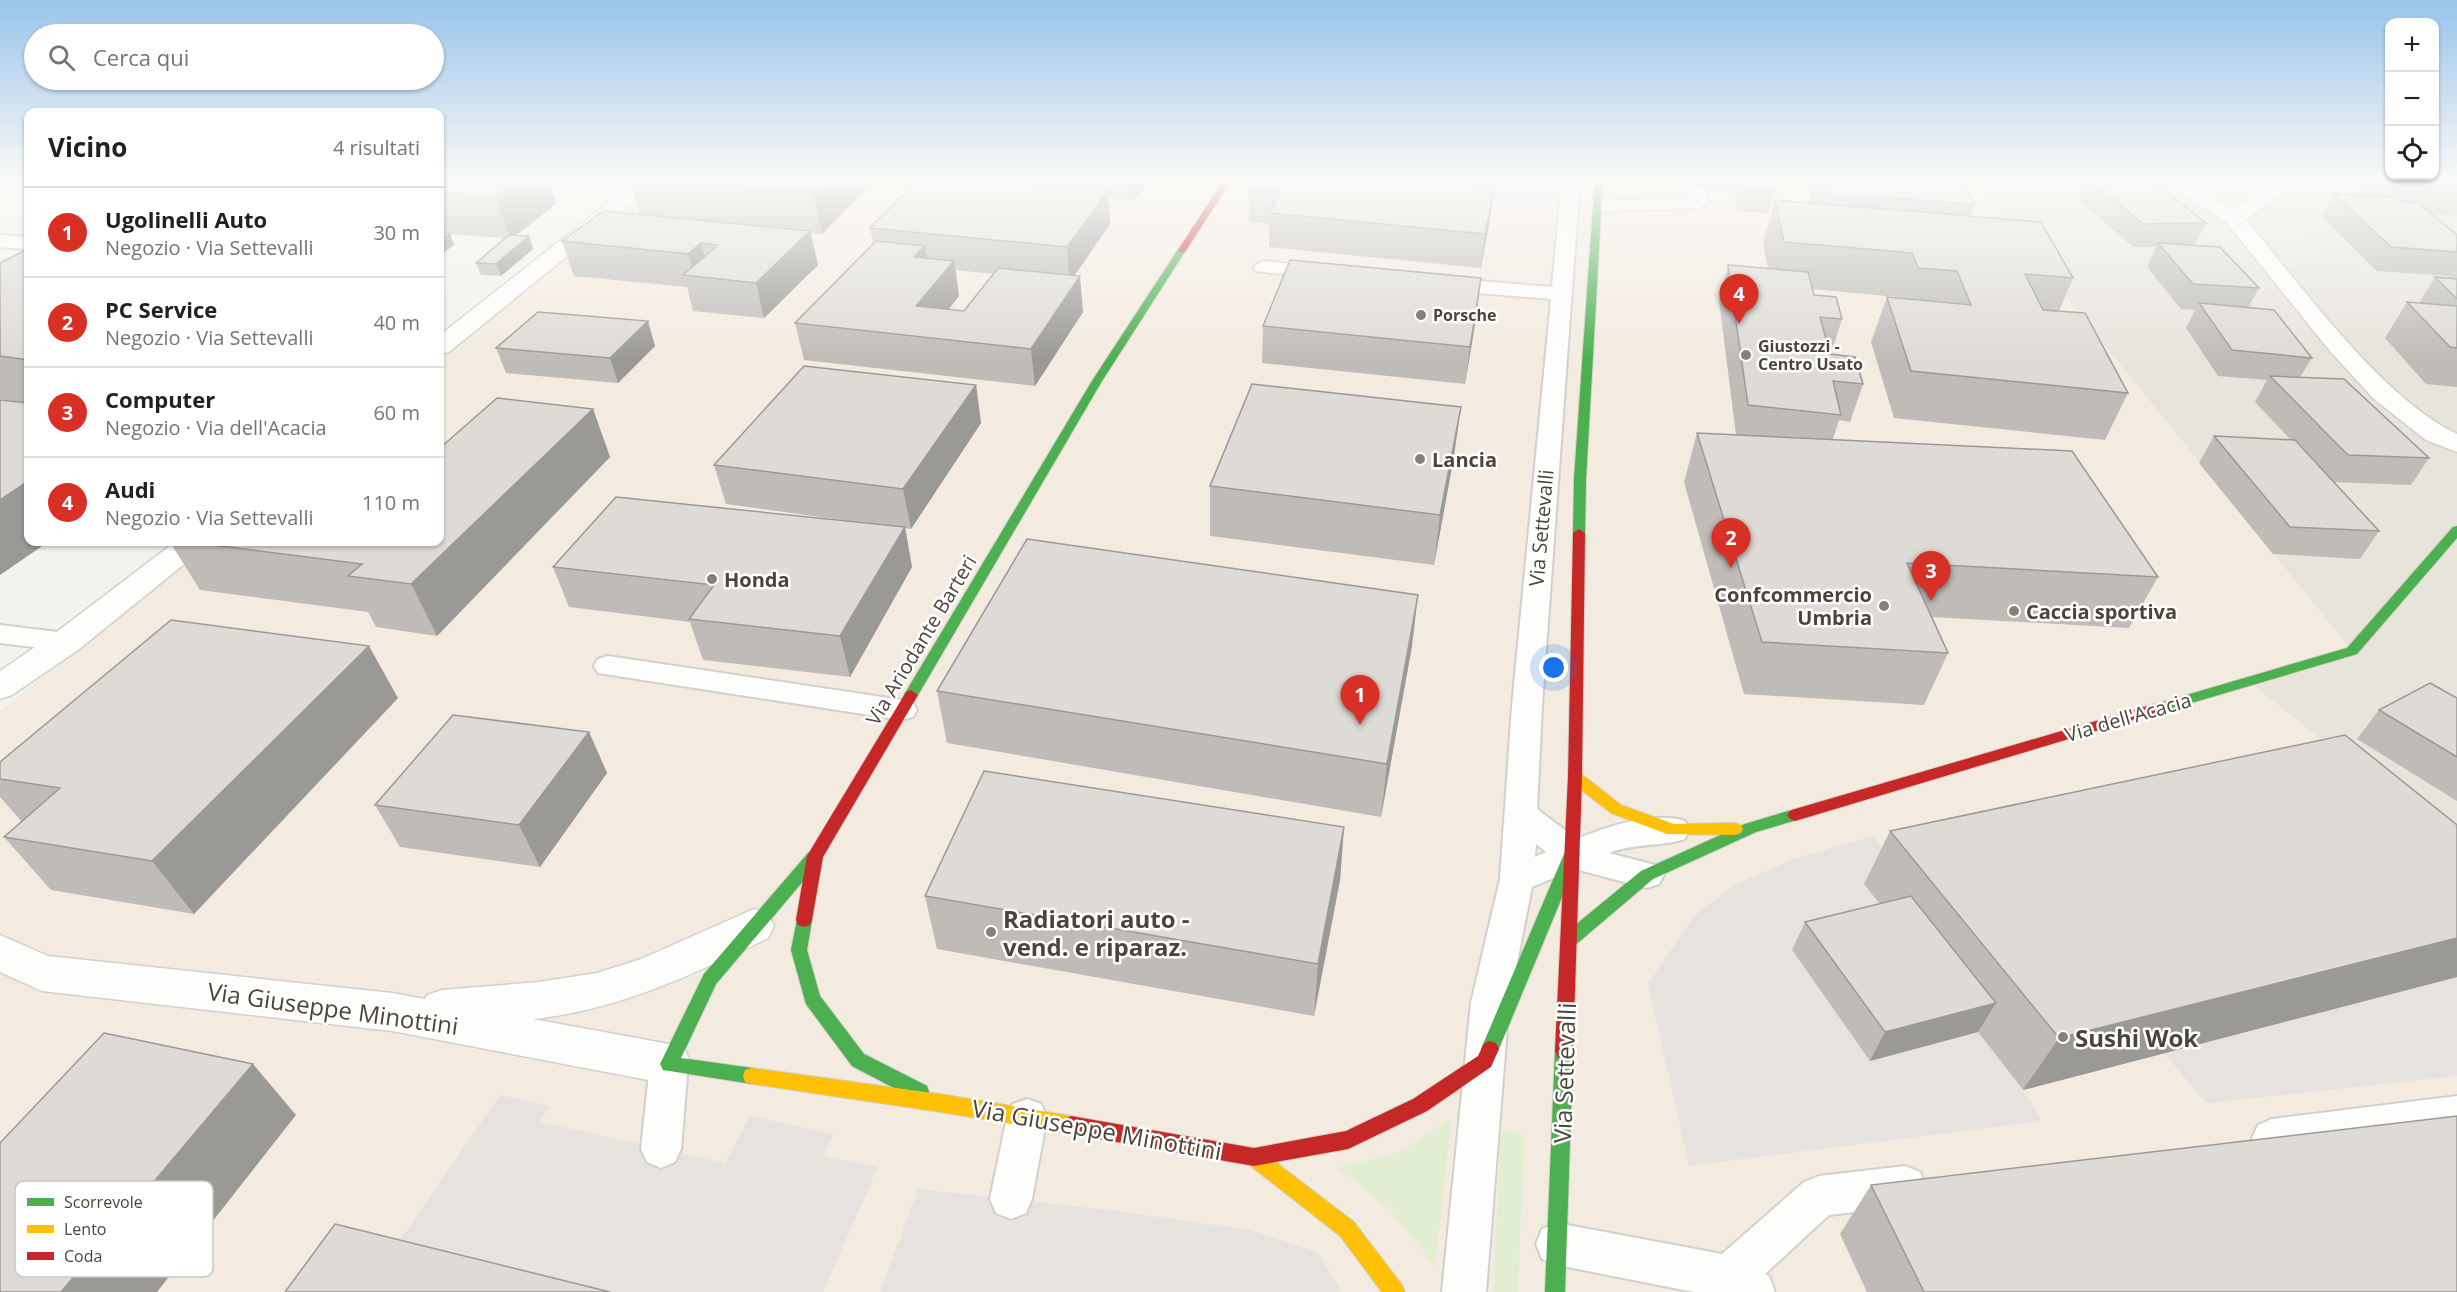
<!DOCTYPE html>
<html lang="it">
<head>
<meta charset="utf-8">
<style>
  :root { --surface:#fff; --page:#f6f6f6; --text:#202124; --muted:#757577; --line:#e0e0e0; --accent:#d93025 }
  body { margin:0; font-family:"Open Sans",sans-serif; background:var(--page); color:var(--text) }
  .controls { position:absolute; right:18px; top:18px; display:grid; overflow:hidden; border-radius:12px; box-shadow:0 2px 4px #0004 }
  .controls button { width:54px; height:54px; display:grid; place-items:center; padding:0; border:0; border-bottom:2px solid var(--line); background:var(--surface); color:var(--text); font:30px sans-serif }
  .you { position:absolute; left:1554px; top:668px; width:21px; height:21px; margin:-15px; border:4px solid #fff; border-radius:50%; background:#1a73e8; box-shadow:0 0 0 9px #1a73e833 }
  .badge { display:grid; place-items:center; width:39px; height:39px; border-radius:50%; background:var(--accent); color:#fff; font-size:20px; font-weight:700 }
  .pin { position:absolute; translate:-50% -50px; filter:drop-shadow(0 2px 3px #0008) }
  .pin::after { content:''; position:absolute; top:32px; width:21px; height:18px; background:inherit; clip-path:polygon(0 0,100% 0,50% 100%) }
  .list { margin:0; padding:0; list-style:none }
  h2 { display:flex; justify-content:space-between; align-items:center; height:78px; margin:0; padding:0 24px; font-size:26px }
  h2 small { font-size:20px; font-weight:400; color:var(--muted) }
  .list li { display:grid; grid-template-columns:39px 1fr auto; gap:18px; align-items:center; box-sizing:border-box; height:90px; padding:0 24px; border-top:2px solid var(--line) }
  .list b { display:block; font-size:22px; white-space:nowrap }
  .list p { margin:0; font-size:20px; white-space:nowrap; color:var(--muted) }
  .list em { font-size:20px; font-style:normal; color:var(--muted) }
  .icon { flex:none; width:33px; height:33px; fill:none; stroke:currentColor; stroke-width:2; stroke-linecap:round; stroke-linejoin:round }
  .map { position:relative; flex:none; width:2457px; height:1292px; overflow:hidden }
  .search { position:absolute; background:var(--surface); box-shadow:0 2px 4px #0004; left:24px; top:24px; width:420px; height:66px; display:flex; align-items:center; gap:15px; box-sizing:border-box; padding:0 21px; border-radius:33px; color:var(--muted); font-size:22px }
  .panel { position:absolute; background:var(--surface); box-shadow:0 2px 4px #0004; left:24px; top:108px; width:420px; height:438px; border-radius:12px }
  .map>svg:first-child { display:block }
  .residential { fill:#e7e4dc }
  .commercial { fill:#f3ebdf }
  .green { fill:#e1eecf }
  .parking { fill:#e6e3df }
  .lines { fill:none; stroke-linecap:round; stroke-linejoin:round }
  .lane-casing { stroke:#d2d0cb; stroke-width:4 }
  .street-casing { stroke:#d2d0cb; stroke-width:3 }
  .fast-casing { stroke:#d3cfc5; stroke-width:2 }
  .slow-casing { stroke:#d3cfc5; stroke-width:2 }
  .jam-casing { stroke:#d3cfc5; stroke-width:2 }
  .lane { fill:#fdfdfc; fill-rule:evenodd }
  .street { fill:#fdfdfc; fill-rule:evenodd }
  .fast { fill:#4caf50; fill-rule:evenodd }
  .slow { fill:#ffc107; fill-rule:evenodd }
  .jam { fill:#c62828; fill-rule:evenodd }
  .wall { fill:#bfbcb8; fill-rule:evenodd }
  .shaded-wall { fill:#9b9996 }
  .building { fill:#dedbd6; stroke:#9b9996; stroke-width:1.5 }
  .poi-dot { fill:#868178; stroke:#fff; stroke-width:2 }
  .labels { text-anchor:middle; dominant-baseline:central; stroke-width:5; stroke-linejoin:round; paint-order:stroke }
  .far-poi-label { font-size:16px; font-weight:bold; fill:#4b4439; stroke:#fff; text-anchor:start }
  .poi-label { font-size:20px; font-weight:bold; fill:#4b4439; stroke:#fff; text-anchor:start }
  .street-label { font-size:20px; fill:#4b4439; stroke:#fff }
  .near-poi-label { font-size:24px; font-weight:bold; fill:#4b4439; stroke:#fff; text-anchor:start }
  .near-street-label { font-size:24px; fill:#4b4439; stroke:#fff }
  .key { fill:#fff; stroke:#c9c7c4; stroke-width:1.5 }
  .key-label { font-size:16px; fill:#4b4439 }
</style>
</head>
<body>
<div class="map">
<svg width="2457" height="1292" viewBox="0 0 2457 1292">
  <rect width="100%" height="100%" fill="#f4f2ee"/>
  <!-- residential -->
  <polygon class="residential" points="1969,178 2457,178 2457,849 2248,681 2351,650"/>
  <!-- commercial -->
  <polygon class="commercial" points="654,178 1969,178 2352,651 2249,682 2457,849 2457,1292 0,1292 0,711 208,542 440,542 440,353"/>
  <!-- green -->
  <g class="green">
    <polygon points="1451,1119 1435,1267 1391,1210 1338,1168 1403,1151"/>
    <polygon points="1501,1131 1524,1134 1518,1292 1493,1292"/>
  </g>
  <!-- parking -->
  <g class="parking">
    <polygon points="1489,178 1554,178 1551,207 1540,213 1480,207"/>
    <polygon points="2272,204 2300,207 2373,279 2344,277"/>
    <polygon points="1873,836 1904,875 1896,925 1792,951 1870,1060 1978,1032 2032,1103 2041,1121 1689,1166 1648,984 1693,917 1734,885 1794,859"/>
    <polygon points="2457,977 2457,1076 2206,1103 2164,1053"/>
    <polygon points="500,1095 550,1106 540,1122 725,1163 750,1116 833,1134 824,1156 878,1167 823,1292 457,1292 378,1272"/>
    <polygon points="918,1189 1109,1210 1250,1230 1319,1253 1341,1292 880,1292"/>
  </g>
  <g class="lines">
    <defs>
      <g id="lane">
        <path d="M 1562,178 L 1580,178 L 1542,706 L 1537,809 L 1577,839 C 1606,827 1653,811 1685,821 L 1689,830 L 1685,839 C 1660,847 1633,843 1609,853 L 1659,866 L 1664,875 L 1659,884 L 1647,888 L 1575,869 L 1532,887 L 1509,1003 L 1486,1292 L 1442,1292 L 1471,1003 L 1500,879 L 1512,706 L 1551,299 L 1442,290 L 1435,288 L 1432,284 L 1435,280 L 1442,278 L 1552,287 ZM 1536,844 L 1546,852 L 1535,857 Z"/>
        <polygon points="1697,183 1706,188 1708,203 1699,208 1598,211 1589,206 1598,201 1689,198 1688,188"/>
        <polygon points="0,235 28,237 28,249 0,247"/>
        <polygon points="1263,261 1324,267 1334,273 1324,279 1256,271 1253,267"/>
        <polygon points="0,625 66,633 76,635 80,642 76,649 66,651 0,643"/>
        <polygon points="608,656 902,700 913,703 917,710 913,717 902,720 598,673 594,666 598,659"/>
        <polygon points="669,1047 683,1052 688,1064 681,1149 675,1162 661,1168 647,1162 641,1149 650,1064 655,1052"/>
        <polygon points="2457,1096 2457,1132 2272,1157 2258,1151 2252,1138 2258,1125 2272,1119"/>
        <polygon points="1027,1099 1041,1104 1047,1117 1032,1199 1026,1213 1011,1219 996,1213 990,1199 1007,1117 1013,1104"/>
        <polygon points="1905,1166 1920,1172 1926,1186 1920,1200 1905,1206 1829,1215 1765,1274 1769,1276 1775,1292 1694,1292 1557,1265 1542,1259 1536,1244 1542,1229 1557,1223 1722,1254 1804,1182 1819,1176"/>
      </g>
      <g id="street">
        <polygon points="640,178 663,178 449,352 440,354 440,335"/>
        <path d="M 2158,178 L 2182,178 L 2233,210 L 2278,178 L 2301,178 L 2246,220 C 2301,285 2381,398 2457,434 L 2457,452 L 2426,440 L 2374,399 L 2330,351 L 2227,223 Z"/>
        <polygon points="175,542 208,542 204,548 78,650 12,695 0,699 0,671 54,634"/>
        <path d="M 754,909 L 768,914 L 774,926 L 768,938 C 692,975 618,1010 533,1019 L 669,1044 L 685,1050 L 691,1064 L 685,1078 L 669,1084 L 392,1031 L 42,991 L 0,972 L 0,935 L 48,956 L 392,993 L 425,999 L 427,995 L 442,990 L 539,982 L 597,973 L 641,959 Z"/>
      </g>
      <g id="fast">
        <polygon points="1595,178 1603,178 1586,479 1585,533 1579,537 1573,533 1574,479"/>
        <polygon points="1179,248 1186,250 1102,381 918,695 911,700 906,698 904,695 1092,381"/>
        <polygon points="2457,526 2457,538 2357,654 2154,714 2147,709 2149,706 2347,648 2453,527"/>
        <polygon points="1795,809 1800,811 1803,815 1800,819 1756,832 1653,879 1574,946 1568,948 1562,946 1560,941 1562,936 1641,871 1745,824"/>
        <polygon points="1572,848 1578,850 1580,854 1499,1049 1496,1055 1490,1057 1484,1055 1481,1049 1564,854 1566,850"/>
        <polygon points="815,850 821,852 823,856 821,860 716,984 681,1058 752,1068 759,1070 761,1076 759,1082 752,1084 663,1070 660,1064 704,974 809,852"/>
        <polygon points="804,913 810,915 812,920 807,950 820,996 864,1054 927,1086 929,1092 927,1098 920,1100 913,1098 852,1066 806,1004 791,950 798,915"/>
        <polygon points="1564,1043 1570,1045 1573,1051 1565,1292 1545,1292 1555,1051 1558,1045"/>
      </g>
      <g id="slow">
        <polygon points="1575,772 1580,773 1621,805 1674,824 1735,823 1741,825 1743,829 1741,833 1735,835 1667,834 1611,813 1570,781 1568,777 1570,773"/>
        <polygon points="752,1068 940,1094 1071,1116 1078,1119 1080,1125 1078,1131 1071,1134 940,1112 752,1084 745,1082 743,1076 745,1070"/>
        <polygon points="1254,1148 1261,1151 1354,1222 1402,1285 1405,1292 1382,1292 1340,1236 1247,1163 1244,1157 1247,1151"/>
      </g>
      <g id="jam">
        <polygon points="1225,178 1233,178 1185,252 1179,252 1178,250"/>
        <polygon points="1579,529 1585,533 1582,777 1573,1051 1570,1057 1564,1059 1558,1057 1555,1051 1568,777 1573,533"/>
        <polygon points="911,690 918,695 823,857 812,920 810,925 804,927 798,925 796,920 807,856 906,692"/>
        <polygon points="2154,704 2161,709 2159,712 1795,821 1790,819 1787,815 1790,811 1795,809"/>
        <polygon points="1490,1041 1496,1043 1499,1049 1491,1067 1427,1111 1348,1149 1254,1166 1071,1134 1064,1131 1062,1125 1064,1119 1071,1116 1254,1148 1346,1131 1413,1099 1478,1056 1484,1043"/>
      </g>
    </defs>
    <!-- lane casing -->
    <use href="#lane" class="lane-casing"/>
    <!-- street casing -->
    <use href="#street" class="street-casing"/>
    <!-- fast casing -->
    <use href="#fast" class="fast-casing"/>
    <!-- slow casing -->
    <use href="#slow" class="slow-casing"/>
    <!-- jam casing -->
    <use href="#jam" class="jam-casing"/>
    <!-- lane -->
    <use href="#lane" class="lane"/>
    <!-- street -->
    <use href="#street" class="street"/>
    <!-- fast -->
    <use href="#fast" class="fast"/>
    <!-- slow -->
    <use href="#slow" class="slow"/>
    <!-- jam -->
    <use href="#jam" class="jam"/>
  </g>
  <!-- wall -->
  <g class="wall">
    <polygon points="440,178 550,185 556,204 515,236 529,236 533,249 501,276 481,275 476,263 506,238 450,234 454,245 440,255"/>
    <polygon points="630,178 876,178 822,234 811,233 818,265 764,318 693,311 687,287 574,276 562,241 640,214"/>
    <path d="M 1043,178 L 1153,178 L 1134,201 L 1109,198 L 1110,224 L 1074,276 L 1083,312 L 1035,386 L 804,360 L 795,323 L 873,243 L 870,228 L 1043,185 ZM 956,270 L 993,274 L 964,311 L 949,309 L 959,296 Z"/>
    <polygon points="1255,178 1489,178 1488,186 1490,219 1481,268 1269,247 1269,224 1249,222 1249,189"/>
    <polygon points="1674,178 1771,178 1774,191 1768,213 1738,211 1734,191 1675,186"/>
    <polygon points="1804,178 1961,178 1975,204 1971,216 2073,278 2059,311 2128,393 2105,440 1894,418 1871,342 1887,297 1897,298 1897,297 1813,289 1814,295 1842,319 1831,354 1863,384 1850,422 1839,420 1833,439 2158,577 2129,628 1932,617 1948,653 1924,705 1744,694 1684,482 1697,433 1736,435 1719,300 1728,265 1768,269 1763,243 1775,200 1812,204"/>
    <polygon points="2034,178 2148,178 2206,223 2195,245 2259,288 2248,308 2312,358 2300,377 2429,458 2411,485 2333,482 2379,531 2360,559 2273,554 2199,463 2214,436 2291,440 2255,402 2267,380 2218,376 2186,328 2195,310 2181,309 2147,267 2156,247 2133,247 2077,199 2085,181 2035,180"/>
    <polygon points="2368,178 2457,178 2457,216 2431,214 2457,252 2457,387 2426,384 2385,338 2407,302 2419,303 2435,277 2448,278 2449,276 2377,271 2322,217 2334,194 2371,197 2363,188"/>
    <polygon points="28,249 28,403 0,399 0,263"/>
    <polygon points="1477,313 1465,384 1262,363 1263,326"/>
    <polygon points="655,346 618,383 506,373 496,348"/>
    <polygon points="976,385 981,423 911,529 905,528 912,567 850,677 703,660 690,622 569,607 553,567 856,522 726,504 714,465"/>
    <polygon points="593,409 610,457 437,636 376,627 368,612 200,590 170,542 440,542"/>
    <polygon points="1454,456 1434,565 1210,536 1210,486"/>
    <polygon points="1412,646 1381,817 947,743 937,691"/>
    <polygon points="398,698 194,914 51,890 4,837 22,822 0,797 0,762"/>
    <polygon points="2457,698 2457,801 2357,739 2379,710"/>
    <polygon points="589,732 607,773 540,867 400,847 375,805"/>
    <polygon points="2457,825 2457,977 2023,1090 1978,1032 1870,1061 1792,950 1805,922 1880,904 1864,884 1890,831"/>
    <polygon points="1344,827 1340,880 1314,1016 937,949 925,896"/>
    <polygon points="1871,1185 2457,1292 1867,1292 1840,1234"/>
  </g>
  <!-- shaded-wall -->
  <g class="shaded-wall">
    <polygon points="521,178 560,178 550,185 556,204 511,239 495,197"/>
    <polygon points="827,178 876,178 822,234 813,192"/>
    <polygon points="1133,178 1153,178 1134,201"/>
    <polygon points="1495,186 1490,219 1481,268 1485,234"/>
    <polygon points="1108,191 1110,224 1070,282 1067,247"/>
    <polygon points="810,231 818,265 764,318 756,283"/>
    <polygon points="450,233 454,245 440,255 440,240"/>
    <polygon points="529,236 533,249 501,276 496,264"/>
    <polygon points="701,243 710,278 695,276 688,254"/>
    <polygon points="925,246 930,280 914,257"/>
    <polygon points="954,261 959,296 926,338 916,306"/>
    <polygon points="1080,276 1083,312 1035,386 1031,349"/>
    <polygon points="1481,278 1477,313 1465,384 1470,347"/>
    <polygon points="648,321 655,346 618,383 610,358"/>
    <polygon points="976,385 981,423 911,529 903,489"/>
    <polygon points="1461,407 1454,456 1434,565 1440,515"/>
    <polygon points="593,409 610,457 437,636 411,584"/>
    <polygon points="28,481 28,542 48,542 0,575 0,500"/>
    <polygon points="905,527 912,567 850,677 840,636"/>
    <polygon points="1418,595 1412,646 1381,817 1387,764"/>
    <polygon points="369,646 398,698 194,914 152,861"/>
    <polygon points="589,732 607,773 540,867 519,825"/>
    <polygon points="1344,827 1340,880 1314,1016 1318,964"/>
    <polygon points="2457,938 2457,977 2023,1090 2059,1038"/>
    <polygon points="1996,1003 1978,1032 1870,1061 1885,1032"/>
    <polygon points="253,1064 296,1115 157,1292 61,1292"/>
  </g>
  <!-- building -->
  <g class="building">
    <polygon points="440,178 521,178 495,197 440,192"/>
    <polygon points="635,178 827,178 813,192"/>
    <polygon points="920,178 972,178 1108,191 1067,247 870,228"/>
    <polygon points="1255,178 1405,178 1495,186 1485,234 1269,213 1280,192 1249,189"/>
    <polygon points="1742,178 1771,178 1774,191 1743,188"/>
    <polygon points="1824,178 1961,178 1975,204 1830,194"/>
    <polygon points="2089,178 2148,178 2206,223 2143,224"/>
    <polygon points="2421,178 2457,178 2457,181"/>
    <polygon points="2334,194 2398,198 2401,201 2418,203 2457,235 2457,252 2391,247"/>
    <polygon points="1775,200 2041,222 2073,278 2025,274 2043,310 2085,313 2128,393 1911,371 1887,297 1971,305 1957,271 1918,268 1912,253 1784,242"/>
    <polygon points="603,211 810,231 756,283 683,275 718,245 701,243 688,254 562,241"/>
    <polygon points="440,232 450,233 440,240"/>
    <polygon points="509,235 529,236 496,264 476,263"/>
    <polygon points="876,241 925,246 914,257 954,261 916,306 964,311 998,268 1080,276 1031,349 795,323"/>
    <polygon points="2158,243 2220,247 2259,288 2193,284"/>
    <polygon points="28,249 28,360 0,356 0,263"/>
    <polygon points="1290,260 1481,278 1470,347 1263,326"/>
    <polygon points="1728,265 1808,272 1814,295 1836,297 1842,319 1820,317 1830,354 1855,357 1863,384 1833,381 1841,415 1748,405"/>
    <polygon points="2435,277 2457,279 2457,299"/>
    <polygon points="2407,302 2457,306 2457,348 2450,347"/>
    <polygon points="2199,303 2274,310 2312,358 2232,350"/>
    <polygon points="538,312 648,321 610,358 496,348"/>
    <polygon points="804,366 976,385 903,489 714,465"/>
    <polygon points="2270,376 2344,379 2429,458 2348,455"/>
    <polygon points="1252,384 1461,407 1440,515 1210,486"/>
    <polygon points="497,398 593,409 411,584 348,576 362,564 189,542 440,542 440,448"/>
    <polygon points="0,400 28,403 28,481 0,500"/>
    <polygon points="1697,433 2072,451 2158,577 1907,563 1948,653 1762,642"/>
    <polygon points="2214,436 2295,440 2379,531 2290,527"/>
    <polygon points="616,497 905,527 840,636 689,619 714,585 553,567"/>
    <polygon points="1027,539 1418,595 1387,764 937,691"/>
    <polygon points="171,620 369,646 152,861 4,837 60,788 0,779 0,762"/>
    <polygon points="2430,683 2457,698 2457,757 2379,710"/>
    <polygon points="453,715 589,732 519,825 375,805"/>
    <polygon points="2345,735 2457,825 2457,938 2059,1038 1890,831"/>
    <polygon points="984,771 1344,827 1318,964 925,896"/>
    <polygon points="1911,896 1996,1003 1885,1032 1805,922"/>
    <polygon points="104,1033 253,1064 61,1292 0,1292 0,1143"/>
    <polygon points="2457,1116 2457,1292 1924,1292 1871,1185"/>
    <polygon points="335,1224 610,1292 285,1292"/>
  </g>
  <!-- sky -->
  <linearGradient id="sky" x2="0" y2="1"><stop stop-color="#98c4ec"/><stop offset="0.5" stop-color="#faf9f7"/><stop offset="1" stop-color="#faf9f7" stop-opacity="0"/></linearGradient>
  <rect width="2457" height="359" fill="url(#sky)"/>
  <!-- markers -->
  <g class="poi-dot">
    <circle cx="1421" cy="315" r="6"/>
    <circle cx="1746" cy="355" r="6"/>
    <circle cx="1420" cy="459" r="6"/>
    <circle cx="712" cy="579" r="6"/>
    <circle cx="1884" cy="606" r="6"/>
    <circle cx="2014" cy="611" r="6"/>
    <circle cx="991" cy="932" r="6"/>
    <circle cx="2063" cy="1037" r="6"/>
  </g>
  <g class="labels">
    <!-- far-poi labels -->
    <g class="far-poi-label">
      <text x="1433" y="315">Porsche</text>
      <text x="1758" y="346">Giustozzi -<tspan x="1758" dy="18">Centro Usato</tspan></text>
    </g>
    <!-- poi labels -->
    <g class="poi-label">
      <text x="1432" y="459">Lancia</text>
      <text x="724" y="579">Honda</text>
      <text x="1872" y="594" text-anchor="end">Confcommercio<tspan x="1872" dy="23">Umbria</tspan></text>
      <text x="2026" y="611">Caccia sportiva</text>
    </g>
    <!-- street labels -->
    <g class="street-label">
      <text transform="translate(1541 528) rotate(-85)">Via Settevalli</text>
      <text transform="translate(921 640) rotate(-59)">Via Ariodante Barteri</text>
      <text transform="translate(2128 717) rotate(-16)">Via dell'Acacia</text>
    </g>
    <!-- near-poi labels -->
    <g class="near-poi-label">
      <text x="1003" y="918">Radiatori auto -<tspan x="1003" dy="28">vend. e riparaz.</tspan></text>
      <text x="2075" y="1037">Sushi Wok</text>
    </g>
    <!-- near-street labels -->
    <g class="near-street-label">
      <text transform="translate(333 1008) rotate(8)">Via Giuseppe Minottini</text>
      <text transform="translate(1564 1073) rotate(-88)">Via Settevalli</text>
      <text transform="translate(1097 1129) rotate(10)">Via Giuseppe Minottini</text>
    </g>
  </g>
  <!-- legend -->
  <rect x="15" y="1181" width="198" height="96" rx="9" class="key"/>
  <rect x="27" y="1198" width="27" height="8" fill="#4caf50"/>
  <rect x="27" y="1225" width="27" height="8" fill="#ffc107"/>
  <rect x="27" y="1252" width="27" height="8" fill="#c62828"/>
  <g class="key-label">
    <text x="64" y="1208">Scorrevole</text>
    <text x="64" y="1235">Lento</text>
    <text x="64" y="1262">Coda</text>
  </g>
</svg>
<div class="controls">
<button>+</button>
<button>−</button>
<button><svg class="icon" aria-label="locate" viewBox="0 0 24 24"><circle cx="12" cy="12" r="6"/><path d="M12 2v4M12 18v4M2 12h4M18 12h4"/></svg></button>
</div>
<div class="you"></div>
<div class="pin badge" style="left:1360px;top:725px">1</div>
<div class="pin badge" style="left:1731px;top:568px">2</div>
<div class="pin badge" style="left:1931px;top:601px">3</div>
<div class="pin badge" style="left:1739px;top:324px">4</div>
<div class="search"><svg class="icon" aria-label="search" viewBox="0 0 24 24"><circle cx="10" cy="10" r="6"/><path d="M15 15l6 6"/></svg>Cerca qui</div>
<section class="panel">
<h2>Vicino<small>4 risultati</small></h2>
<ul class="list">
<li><span class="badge">1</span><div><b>Ugolinelli Auto</b><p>Negozio · Via Settevalli</p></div><em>30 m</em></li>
<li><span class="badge">2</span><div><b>PC Service</b><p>Negozio · Via Settevalli</p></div><em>40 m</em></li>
<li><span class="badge">3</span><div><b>Computer</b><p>Negozio · Via dell'Acacia</p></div><em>60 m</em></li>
<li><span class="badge">4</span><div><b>Audi</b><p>Negozio · Via Settevalli</p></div><em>110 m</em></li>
</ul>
</section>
</div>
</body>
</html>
